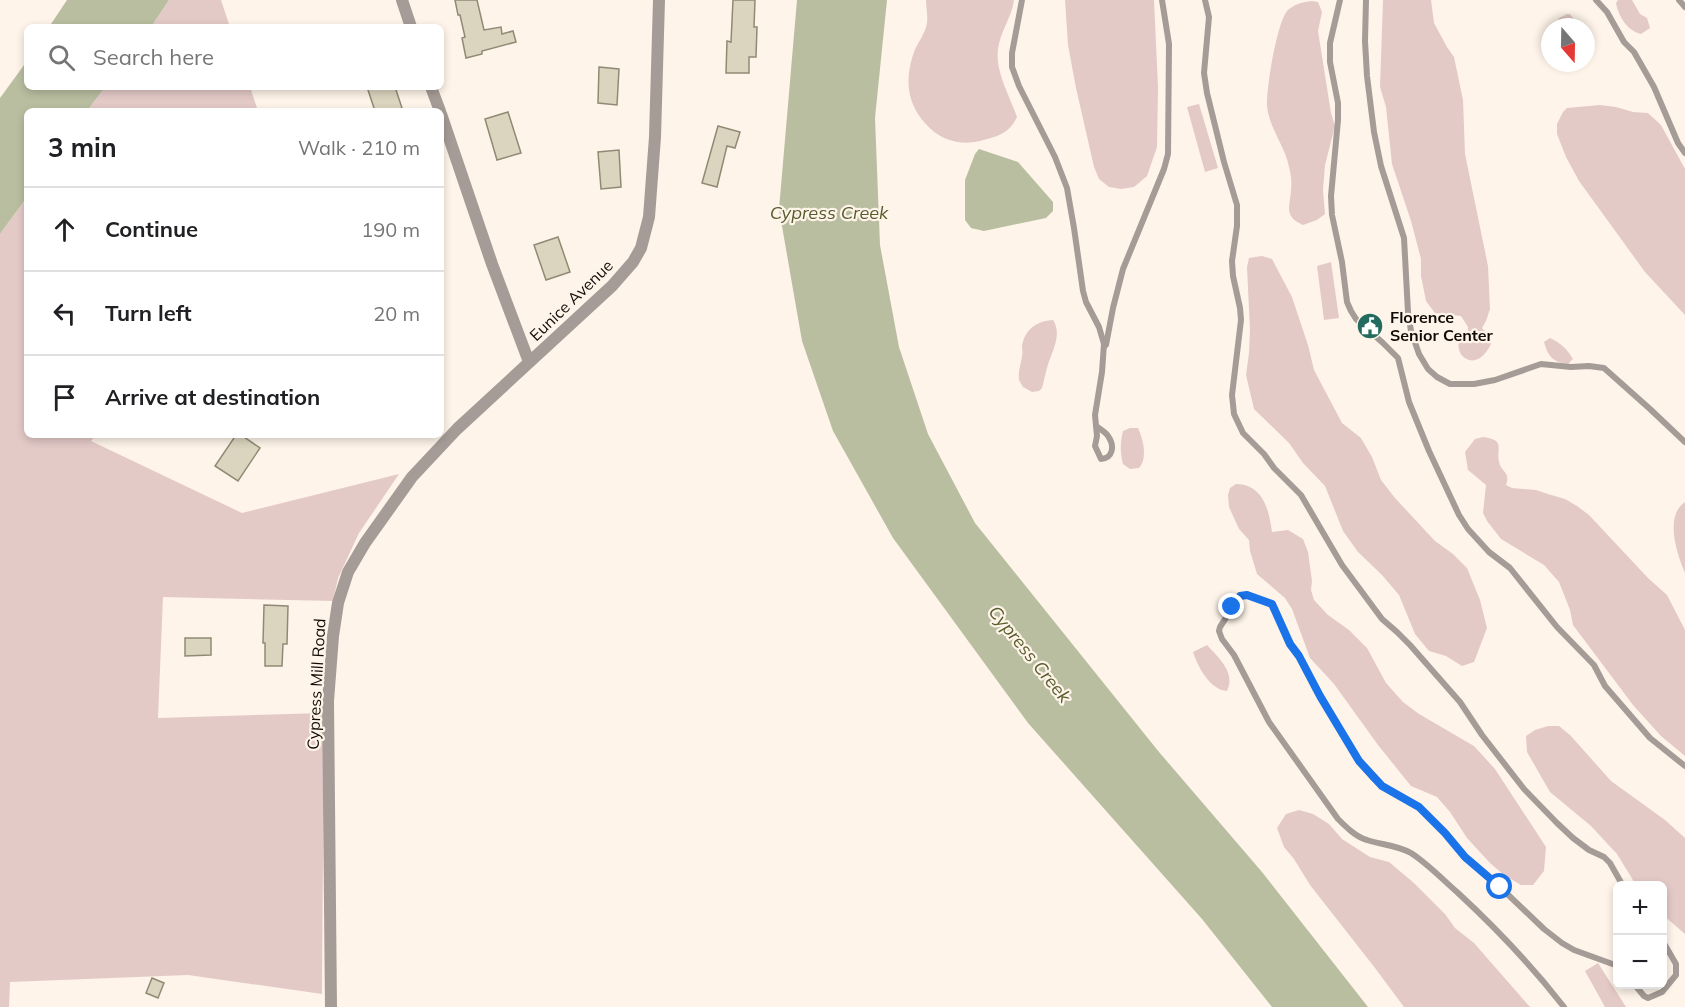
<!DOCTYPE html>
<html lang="en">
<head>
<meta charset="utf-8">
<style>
  :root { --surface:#fff; --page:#f6f6f6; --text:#202124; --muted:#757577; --line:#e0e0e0 }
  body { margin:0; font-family:Mulish,sans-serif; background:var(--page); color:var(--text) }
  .controls { position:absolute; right:18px; bottom:18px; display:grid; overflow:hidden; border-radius:9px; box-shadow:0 3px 9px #0003 }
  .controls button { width:54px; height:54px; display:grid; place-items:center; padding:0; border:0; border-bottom:2px solid var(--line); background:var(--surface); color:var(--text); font:30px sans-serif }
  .compass { position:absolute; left:1541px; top:18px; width:54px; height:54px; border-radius:50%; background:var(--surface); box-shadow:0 3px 9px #0003; rotate:160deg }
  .stop { position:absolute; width:18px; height:18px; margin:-14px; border:4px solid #1a73e8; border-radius:50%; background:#fff }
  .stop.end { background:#1a73e8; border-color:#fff; box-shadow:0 2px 6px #0008 }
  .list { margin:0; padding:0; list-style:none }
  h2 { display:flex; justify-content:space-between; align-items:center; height:78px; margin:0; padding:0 24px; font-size:26px }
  h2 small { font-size:20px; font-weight:400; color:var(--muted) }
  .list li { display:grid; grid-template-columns:39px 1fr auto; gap:18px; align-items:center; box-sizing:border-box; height:84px; padding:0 24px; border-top:2px solid var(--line) }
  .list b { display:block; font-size:22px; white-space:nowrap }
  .list em { font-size:20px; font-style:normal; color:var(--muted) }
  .icon { flex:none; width:33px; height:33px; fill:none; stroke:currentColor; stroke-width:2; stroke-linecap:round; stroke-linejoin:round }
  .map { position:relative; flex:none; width:1685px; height:1007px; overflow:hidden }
  .search { position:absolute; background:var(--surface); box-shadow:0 3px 9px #0003; left:24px; top:24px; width:420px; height:66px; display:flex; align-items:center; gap:15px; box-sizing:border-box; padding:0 21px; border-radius:9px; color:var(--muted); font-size:22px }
  .panel { position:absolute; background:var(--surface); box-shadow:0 3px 9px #0003; left:24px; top:108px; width:420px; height:330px; border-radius:9px }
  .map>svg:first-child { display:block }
  .green { fill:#e4cac7 }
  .water { fill:#babea1 }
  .building { fill:#dbd5bf; stroke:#908a75; stroke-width:1.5 }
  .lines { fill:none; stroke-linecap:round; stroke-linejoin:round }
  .lane { stroke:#a69c97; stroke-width:6 }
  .street { stroke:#a69c97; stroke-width:12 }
  .route { stroke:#1a73e8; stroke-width:8 }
  .labels { text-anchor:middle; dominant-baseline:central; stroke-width:4.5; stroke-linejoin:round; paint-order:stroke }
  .street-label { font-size:16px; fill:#100b06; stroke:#fef4e9 }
  .poi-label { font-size:16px; font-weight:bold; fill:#100b06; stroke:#fef4e9; text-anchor:start }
  .water-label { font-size:18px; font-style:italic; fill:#575c2c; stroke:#fef4e9 }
</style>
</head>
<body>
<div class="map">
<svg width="1685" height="1007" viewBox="0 0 1685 1007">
  <rect width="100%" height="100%" fill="#fef4e9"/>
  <!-- green -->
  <g class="green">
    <polygon points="169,0 221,0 230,27 151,27"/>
    <path d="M 926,0 L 1014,0 C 1012,17 1000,32 998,49 C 995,72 1010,96 1017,117 C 1009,134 998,136 980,141 C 963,145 947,142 933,131 C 908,109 903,83 914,52 C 918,42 925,34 927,23 C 928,16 926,7 926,0 Z"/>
    <polygon points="1065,0 1154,0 1158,87 1157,147 1147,176 1134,187 1121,189 1109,187 1099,179 1094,167 1076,88 1068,45"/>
    <path d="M 1383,0 L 1431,0 L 1434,23 L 1447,47 L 1454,57 L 1463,100 L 1465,154 L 1488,266 L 1489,287 L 1490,309 L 1486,321 L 1482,328 L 1489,335 L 1491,344 C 1473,381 1443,346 1468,331 L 1468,327 L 1461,316 L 1435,313 L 1426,301 L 1421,276 L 1421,259 L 1411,221 L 1392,164 L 1386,107 L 1380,87 Z"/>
    <path d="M 1618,0 L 1632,0 L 1640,14 L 1647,18 L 1650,28 L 1641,34 C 1627,31 1618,15 1616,3 Z"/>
    <path d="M 1312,1 L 1318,2 L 1322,12 L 1318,31 L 1331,113 L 1335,126 L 1325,165 L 1323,190 L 1325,214 L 1317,220 L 1303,225 C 1283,216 1290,207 1291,190 C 1292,183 1291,174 1289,167 C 1285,146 1269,128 1267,106 C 1266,89 1277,23 1287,11 C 1294,4 1303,2 1312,1 Z"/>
    <polygon points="1567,14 1570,14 1580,27 1554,27 1559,18"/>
    <polygon points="105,87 250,87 258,111 87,111"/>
    <polygon points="1199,104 1218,168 1205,172 1187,107"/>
    <polygon points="1600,105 1616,107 1633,112 1648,113 1661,125 1685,169 1685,315 1645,272 1579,181 1566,157 1557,134 1557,124 1563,112 1567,108"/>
    <polygon points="27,197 27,435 96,435 91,441 242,513 399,474 359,533 338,578 333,601 163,597 158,718 324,713 322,994 188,975 10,982 9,1007 0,1007 0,234"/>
    <polygon points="1262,256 1272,259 1292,297 1308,345 1314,370 1342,423 1361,438 1372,457 1381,480 1395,498 1435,541 1453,554 1467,568 1480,600 1487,628 1474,662 1462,666 1446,656 1429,651 1415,634 1399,595 1382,575 1358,552 1343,531 1325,486 1303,463 1289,443 1254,409 1246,375 1249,353 1250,330 1247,267 1249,258"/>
    <polygon points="1331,262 1339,318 1324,320 1317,266"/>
    <path d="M 1053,320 C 1063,335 1051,353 1047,368 C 1045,375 1044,381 1042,388 L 1039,391 L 1032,392 L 1023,387 L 1019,380 C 1018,371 1021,364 1022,356 C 1023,353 1022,349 1022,346 C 1025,329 1037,321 1053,320 Z"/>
    <path d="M 1550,338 C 1561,343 1567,349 1573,359 L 1568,364 C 1552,362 1548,356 1544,342 Z"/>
    <path d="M 1130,428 L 1138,428 C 1143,439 1148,458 1139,468 L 1130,469 L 1123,464 C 1120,452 1120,443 1123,431 Z"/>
    <path d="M 1483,437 C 1506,440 1496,448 1499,462 C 1501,472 1511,472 1506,485 L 1512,488 L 1536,490 L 1548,494 L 1565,499 L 1577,506 L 1589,515 L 1648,578 L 1667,595 L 1685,630 L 1685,756 L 1661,736 L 1633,705 L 1573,625 L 1570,610 L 1559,582 L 1544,565 L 1501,539 L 1487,521 L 1483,513 L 1486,485 L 1468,470 L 1465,452 L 1475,439 Z"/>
    <path d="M 1236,484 C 1263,484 1269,510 1272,532 L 1288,530 L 1303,539 L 1308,552 L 1312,581 L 1311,590 L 1314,600 L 1328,615 L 1349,630 L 1367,648 L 1386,683 L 1403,702 L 1419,714 L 1474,746 L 1495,769 L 1546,847 L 1544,871 L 1533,885 L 1521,885 L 1504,875 L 1490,863 L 1467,838 L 1450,812 L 1437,797 L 1411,786 L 1378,745 L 1334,684 L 1310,658 L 1292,609 L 1285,598 L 1257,574 L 1250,551 L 1249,540 L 1239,529 L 1229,507 L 1228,495 L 1230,488 Z"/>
    <path d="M 1685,502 L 1685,573 C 1677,554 1664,516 1685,502 Z"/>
    <path d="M 1207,645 C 1219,658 1236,673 1227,691 C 1210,690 1198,667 1193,652 Z"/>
    <polygon points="1548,726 1559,726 1570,735 1611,781 1665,820 1685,838 1685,934 1663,915 1662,886 1636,885 1617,854 1591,826 1550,792 1527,752 1526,736 1535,730"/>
    <polygon points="1299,810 1313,814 1329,824 1342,839 1370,857 1389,862 1414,883 1445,914 1455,928 1474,943 1530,1007 1404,1007 1375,968 1310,885 1294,859 1284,847 1277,828 1286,814"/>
    <polygon points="1598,963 1626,1007 1605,1007 1585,971"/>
  </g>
  <!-- water -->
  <g class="water">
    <polygon points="67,0 169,0 151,27 49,27"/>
    <polygon points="797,0 887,0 875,118 880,245 899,347 928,434 975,523 1159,752 1262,872 1368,1007 1272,1007 1202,919 1028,723 893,538 833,431 802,341 779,209"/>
    <polygon points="27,61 27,87 105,87 87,111 27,111 27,197 0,234 0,98"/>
    <polygon points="979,149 1018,162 1053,202 1053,211 1046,218 984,231 971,228 965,220 965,180 975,154"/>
  </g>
  <!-- building -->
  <g class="building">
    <polygon points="455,0 477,0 484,30 501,27 502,34 513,31 516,42 482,51 482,54 466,58 462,38 465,37 460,15 458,15"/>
    <polygon points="733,0 755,0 754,27 757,27 756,57 749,57 749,73 726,73 727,41 731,42"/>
    <polygon points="599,67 619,69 617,105 598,103"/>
    <polygon points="367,87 395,87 403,111 375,111"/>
    <polygon points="508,112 521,153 497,160 485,119"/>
    <polygon points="718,126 740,132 735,148 727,146 717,187 702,183"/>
    <polygon points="619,150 621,187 601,189 598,152"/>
    <polygon points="558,237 570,272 546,280 534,245"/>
    <polygon points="236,435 241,435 260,448 238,481 215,466"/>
    <polygon points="264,605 288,606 287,644 283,644 282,666 265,666 265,643 263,643"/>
    <polygon points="185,638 211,638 211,655 185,656"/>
    <polygon points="152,978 164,983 158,998 146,993"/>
  </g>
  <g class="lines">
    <!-- lane -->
    <g class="lane">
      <path d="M 1022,0 L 1012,53 L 1012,67 L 1019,86 L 1055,157 L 1067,188 L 1074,228 L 1083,291 L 1086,302 L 1099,327 L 1104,344 L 1102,372 L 1095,415 L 1097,436 L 1095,446 L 1101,459 C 1113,458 1115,446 1108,436 C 1106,432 1100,429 1096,426"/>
      <polyline points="1205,0 1209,17 1204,73 1207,93 1224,162 1237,205 1237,226 1232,261 1233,276 1240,308 1241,320 1232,395 1234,414 1243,433 1264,454 1274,468 1301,495 1342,565 1382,619 1397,632 1410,645 1460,702 1482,735 1524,789 1557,823 1573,838 1589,850 1604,857 1610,863 1623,886"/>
      <polyline points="1340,0 1330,43 1330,62 1338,103 1338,120 1331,196 1332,215 1342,262 1347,302 1351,311 1356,319 1383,343 1398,358 1409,402 1429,451 1459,515 1468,529 1489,552 1510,568 1557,627 1594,665 1605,686 1650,738 1685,766"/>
      <polyline points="1366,0 1365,41 1367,76 1374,132 1381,166 1404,238 1408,312 1411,331 1419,354 1428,369 1437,377 1450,384 1474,384 1495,380 1541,364 1571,367 1589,366 1604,368 1650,409 1685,442"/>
      <polyline points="1596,0 1607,12 1624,42 1634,52 1654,87 1678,143 1685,153"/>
      <polyline points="1679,0 1685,7"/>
      <polyline points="1106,345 1113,308 1123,269 1164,169 1168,154 1169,44 1162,0"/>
      <polyline points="1634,984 1644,996 1648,998 1662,992 1676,975 1676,964 1662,940"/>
      <path d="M 1564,1007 C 1532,966 1496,928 1457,892 C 1442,879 1428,864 1411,853 C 1397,845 1382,845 1367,840 C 1356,837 1346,827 1338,819 L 1269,722 L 1234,655 L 1222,639 L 1219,631 L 1220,627 L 1240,596 L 1247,595 L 1272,604 L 1290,644 L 1299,656 L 1320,696 L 1359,761 L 1373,778 L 1382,786 L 1419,807 L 1445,833 L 1465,857 L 1500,887 L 1544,929 L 1562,943 L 1574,950 L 1618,966"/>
    </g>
    <!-- street -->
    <g class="street">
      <polyline points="402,0 411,27"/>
      <polyline points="431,87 440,111"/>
      <polyline points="441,114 492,264 529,362"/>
      <polyline points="331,1007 328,701 333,636 338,603 348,572 365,543 412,477 457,429 612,286 633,262 641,248 649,217 655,137 659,0"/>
    </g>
  </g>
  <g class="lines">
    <!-- route -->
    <polyline class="route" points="1232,607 1240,596 1247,595 1272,604 1290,644 1299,656 1320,696 1359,761 1382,786 1419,807 1445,833 1465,857 1500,887"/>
  </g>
  <!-- icons -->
  <defs>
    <symbol id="civic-disc" viewBox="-11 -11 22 22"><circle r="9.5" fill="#236a5f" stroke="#fef4e9"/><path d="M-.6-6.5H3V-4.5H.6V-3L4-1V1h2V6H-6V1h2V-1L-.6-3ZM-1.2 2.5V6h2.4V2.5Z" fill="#fff"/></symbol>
  </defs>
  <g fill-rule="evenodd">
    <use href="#civic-disc" x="1355" y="311" width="30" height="30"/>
  </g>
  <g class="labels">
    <!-- street labels -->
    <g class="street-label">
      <text transform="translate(571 300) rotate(-44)">Eunice Avenue</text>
      <text transform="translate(316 684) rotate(-87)">Cypress Mill Road</text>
    </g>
    <!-- poi labels -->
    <g class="poi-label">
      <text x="1390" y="317">Florence<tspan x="1390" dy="18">Senior Center</tspan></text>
    </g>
    <!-- water labels -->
    <g class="water-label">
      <text x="829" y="212">Cypress Creek</text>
      <text transform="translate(1030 654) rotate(51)">Cypress Creek</text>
    </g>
  </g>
</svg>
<div class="controls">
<button>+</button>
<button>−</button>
</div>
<svg class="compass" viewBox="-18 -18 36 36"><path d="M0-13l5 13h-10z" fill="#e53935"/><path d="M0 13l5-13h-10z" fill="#757577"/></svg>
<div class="stop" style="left:1500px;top:887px"></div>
<div class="stop end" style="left:1232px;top:607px"></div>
<div class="search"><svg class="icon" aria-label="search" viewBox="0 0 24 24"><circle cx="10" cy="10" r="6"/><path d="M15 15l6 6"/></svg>Search here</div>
<section class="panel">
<h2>3 min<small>Walk · 210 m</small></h2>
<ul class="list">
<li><svg class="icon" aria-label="ahead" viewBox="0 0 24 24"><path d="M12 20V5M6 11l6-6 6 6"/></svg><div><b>Continue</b></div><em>190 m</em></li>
<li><svg class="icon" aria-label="left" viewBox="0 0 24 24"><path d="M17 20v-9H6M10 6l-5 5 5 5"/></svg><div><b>Turn left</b></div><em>20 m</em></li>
<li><svg class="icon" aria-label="arrive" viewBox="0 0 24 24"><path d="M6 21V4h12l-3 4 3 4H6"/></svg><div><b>Arrive at destination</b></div></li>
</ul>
</section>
</div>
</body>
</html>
